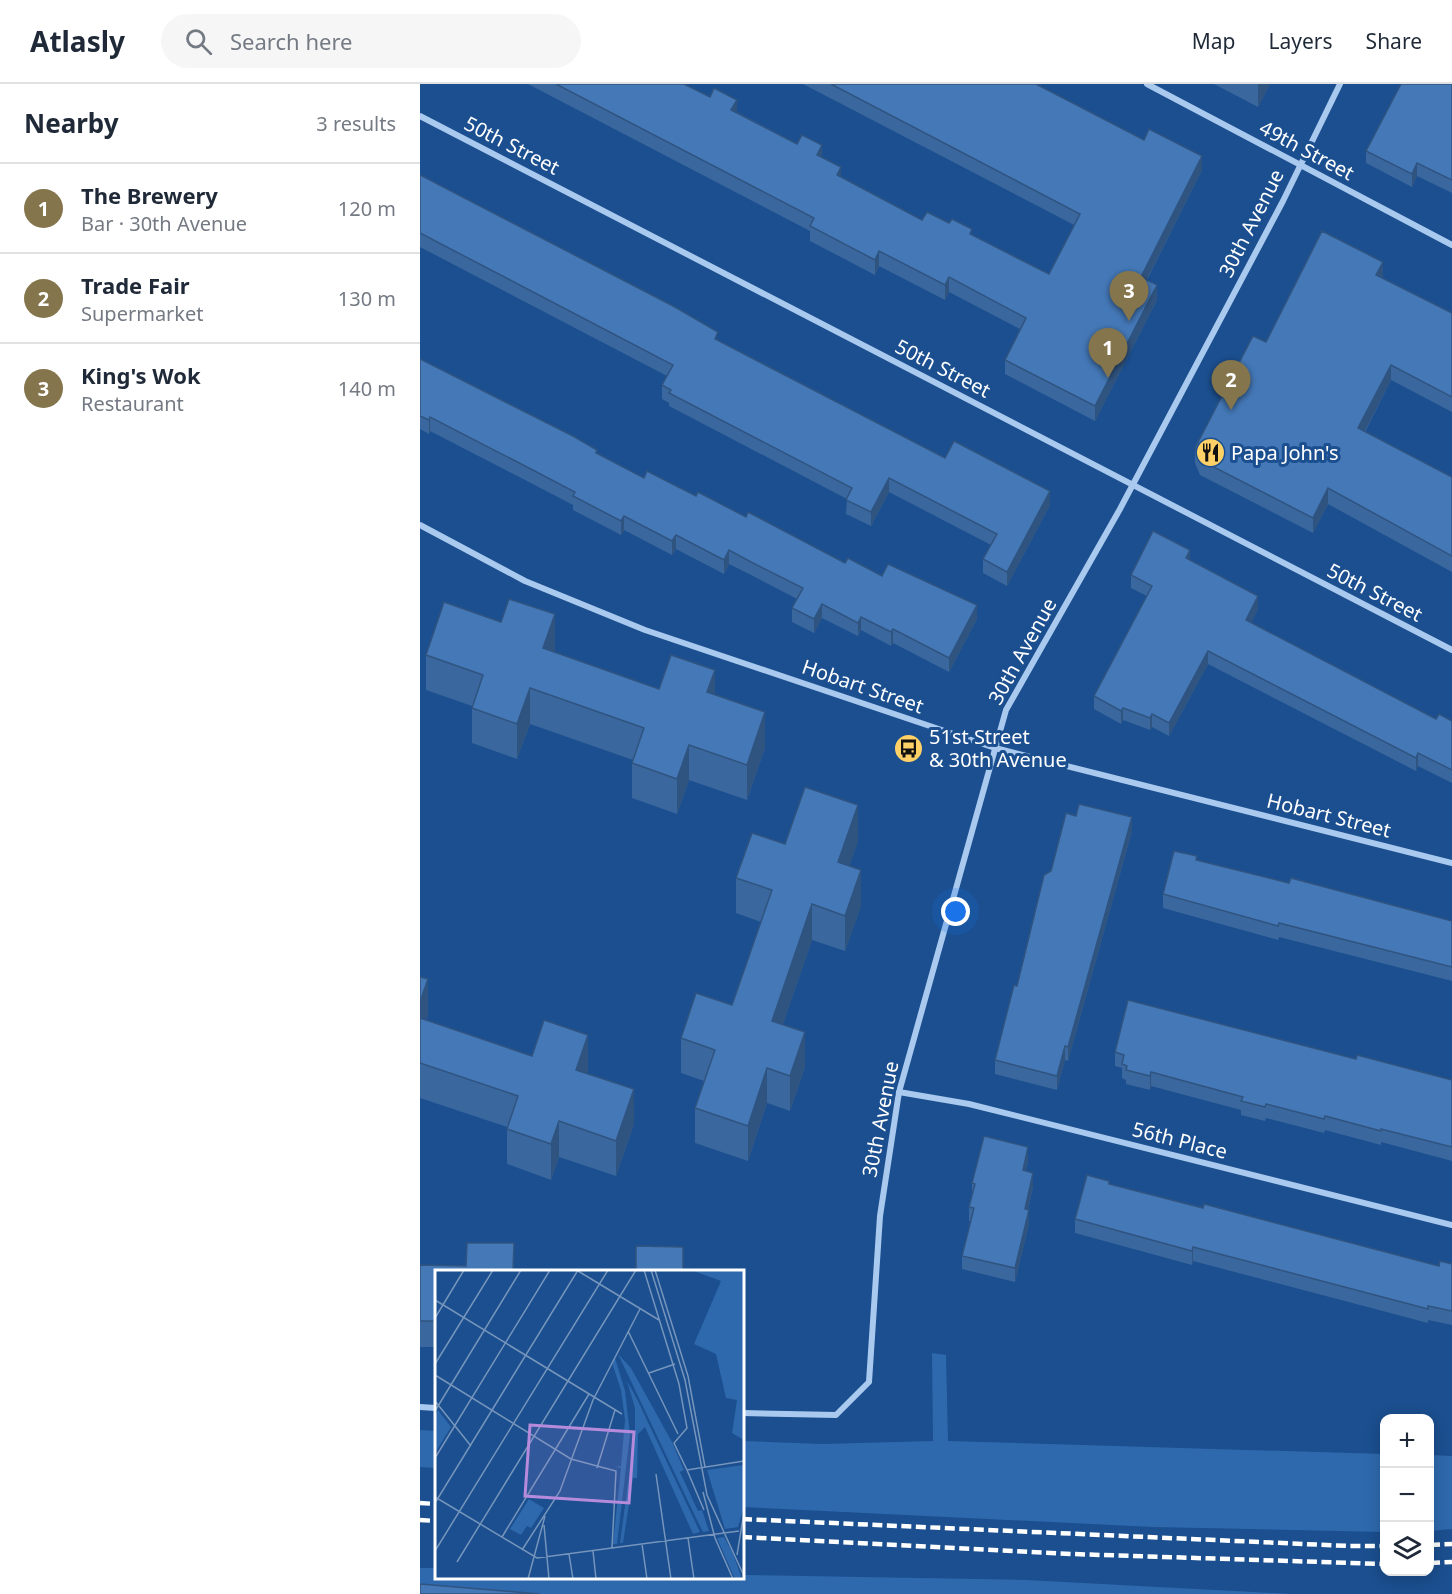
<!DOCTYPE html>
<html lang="en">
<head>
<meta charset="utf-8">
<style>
  :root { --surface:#fff; --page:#f6f6f7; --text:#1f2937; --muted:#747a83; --line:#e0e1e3; --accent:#84754c }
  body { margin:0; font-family:"Noto Sans",sans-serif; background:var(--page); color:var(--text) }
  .controls { position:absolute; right:18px; bottom:18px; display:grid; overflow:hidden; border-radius:12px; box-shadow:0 3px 15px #0003 }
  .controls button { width:54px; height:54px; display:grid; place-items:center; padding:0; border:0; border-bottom:2px solid var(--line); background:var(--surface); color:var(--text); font:30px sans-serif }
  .you { position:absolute; left:536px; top:828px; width:21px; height:21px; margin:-15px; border:4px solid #fff; border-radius:50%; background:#1a73e8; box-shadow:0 0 0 9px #1a73e833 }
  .badge { display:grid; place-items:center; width:39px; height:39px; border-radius:50%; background:var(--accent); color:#fff; font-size:20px; font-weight:700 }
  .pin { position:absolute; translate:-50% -50px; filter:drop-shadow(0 2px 3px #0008) }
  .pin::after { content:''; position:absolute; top:32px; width:21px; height:18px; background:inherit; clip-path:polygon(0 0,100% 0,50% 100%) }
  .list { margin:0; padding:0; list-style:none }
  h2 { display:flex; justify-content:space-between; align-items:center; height:78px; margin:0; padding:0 24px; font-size:26px }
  h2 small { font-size:20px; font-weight:400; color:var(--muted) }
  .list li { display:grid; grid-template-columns:39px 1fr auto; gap:18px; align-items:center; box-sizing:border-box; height:90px; padding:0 24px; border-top:2px solid var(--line) }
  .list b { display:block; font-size:22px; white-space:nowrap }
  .list p { margin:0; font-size:20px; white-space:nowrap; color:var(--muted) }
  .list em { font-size:20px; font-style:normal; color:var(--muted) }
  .icon { flex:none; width:33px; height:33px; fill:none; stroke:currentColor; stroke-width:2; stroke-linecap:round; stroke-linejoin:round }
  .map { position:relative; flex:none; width:1032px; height:1510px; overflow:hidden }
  header { display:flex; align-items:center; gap:36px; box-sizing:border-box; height:84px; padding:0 30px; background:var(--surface); border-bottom:2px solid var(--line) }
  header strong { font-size:28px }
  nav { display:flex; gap:33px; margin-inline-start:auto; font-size:21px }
  .search { width:420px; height:54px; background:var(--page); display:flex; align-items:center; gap:15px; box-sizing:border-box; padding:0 21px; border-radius:33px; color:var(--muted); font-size:22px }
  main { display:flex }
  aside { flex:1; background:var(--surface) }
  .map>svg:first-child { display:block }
  .green { fill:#2e69ad }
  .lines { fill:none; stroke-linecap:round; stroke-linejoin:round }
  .minor { stroke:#a9c9ee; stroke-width:6 }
  .rail { stroke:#fff; stroke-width:4.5; stroke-dasharray:10 4.5; stroke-linecap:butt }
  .wall { fill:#3a679d }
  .shaded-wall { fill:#305480 }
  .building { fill:#4478b7; stroke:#305480; stroke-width:1.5 }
  .labels { text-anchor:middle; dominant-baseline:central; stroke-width:6; stroke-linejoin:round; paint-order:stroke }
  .street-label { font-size:20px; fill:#fff; stroke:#1b4f8f }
  .poi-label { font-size:20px; fill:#fff; stroke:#1b4f8f; text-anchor:start }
  .inset-road { fill:none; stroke:#7695bc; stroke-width:1.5 }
  .view { fill:#b68bdc; fill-opacity:0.15; stroke:#b68bdc; stroke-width:3 }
  .inset-edge { fill:none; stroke:#fff; stroke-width:3 }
</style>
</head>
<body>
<header>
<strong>Atlasly</strong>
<div class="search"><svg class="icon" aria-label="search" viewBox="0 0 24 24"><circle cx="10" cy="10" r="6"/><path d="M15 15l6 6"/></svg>Search here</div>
<nav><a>Map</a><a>Layers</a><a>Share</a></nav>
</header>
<main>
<aside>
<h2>Nearby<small>3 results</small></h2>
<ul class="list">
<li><span class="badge">1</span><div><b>The Brewery</b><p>Bar · 30th Avenue</p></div><em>120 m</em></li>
<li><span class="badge">2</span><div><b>Trade Fair</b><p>Supermarket</p></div><em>130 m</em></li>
<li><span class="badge">3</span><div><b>King's Wok</b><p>Restaurant</p></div><em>140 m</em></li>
</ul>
</aside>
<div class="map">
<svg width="1032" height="1510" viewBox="0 0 1032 1510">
  <rect width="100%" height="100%" fill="#1b4f8f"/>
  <!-- green -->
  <g class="green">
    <polygon points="512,1269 526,1271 528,1357 964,1370 964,1448 733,1443 323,1423 323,1357 403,1360 513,1357"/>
    <polygon points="0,1346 16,1347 16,1384 0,1383"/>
    <polygon points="1010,1371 1032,1372 1032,1445 1010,1447"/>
    <polygon points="0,1484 16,1484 16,1494 322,1494 323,1491 606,1496 873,1510 0,1510"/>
  </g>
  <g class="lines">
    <!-- minor -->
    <g class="minor">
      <polyline points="727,0 1032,161"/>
      <polyline points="0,32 1032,566"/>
      <polyline points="0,441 105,497 225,546 575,664 1032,779"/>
      <polyline points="479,1008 549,1020 1032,1141"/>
      <polyline points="0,1323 16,1324"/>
      <polyline points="322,1329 416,1331 449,1298 460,1132 479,1008 586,626 700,425 863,117 920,0"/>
    </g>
    <!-- rail -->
    <g class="rail">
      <polyline points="0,1419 16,1420"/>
      <polyline points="322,1435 929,1462 964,1462"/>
      <polyline points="0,1436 16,1437"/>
      <polyline points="322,1453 652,1470 964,1480"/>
      <polyline points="1010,1461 1032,1460"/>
      <polyline points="1010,1479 1032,1478"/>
    </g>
  </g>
  <!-- wall -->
  <g class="wall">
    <polygon points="108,0 264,0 402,73 421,93 502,136 552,151 629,190 654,141 383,0 616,0 782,86 727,196 737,216 675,337 585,290 585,276 600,245 529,208 525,216 459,182 455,191 390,157 390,147"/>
    <polygon points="794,0 850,0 838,23"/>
    <polygon points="1032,0 1032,109 997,92 992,103 946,79 946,67"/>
    <polygon points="0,91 298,256 525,374 630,421 587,502 563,489 563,475 571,461 469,408 451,442 426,430 427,415 249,322 249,319 242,315 242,301 247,292 0,163"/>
    <polygon points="962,194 1032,229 1032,328 971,296 945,348 1032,393 1032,488 908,420 893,449 780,391 775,379 775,364 846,258"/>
    <polygon points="0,275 224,394 276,412 326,433 425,479 462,492 557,535 529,588 473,559 471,562 441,546 438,552 402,534 394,549 372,538 372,524 377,515 331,491 309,480 304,490 256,465 252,471 204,446 201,451 153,426 153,421 107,397 10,347 9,350 0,345"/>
    <polygon points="770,476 838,525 831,539 1016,635 1032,637 1032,699 998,682 996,687 788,580 749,652 732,643 730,646 703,636 701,640 674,625 674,612 727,512 711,504 711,491"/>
    <polygon points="135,566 134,568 239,605 295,611 345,664 327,716 269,696 257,730 212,714 212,679 213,676 110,640 97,675 52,659 52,622 6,606 6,571"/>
    <polygon points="712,747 648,977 645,976 637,1006 575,990 575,976 597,902"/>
    <polygon points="438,757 429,782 441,822 425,867 392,856 363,940 385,983 370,1027 347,1019 328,1077 275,1059 275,1024 284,997 261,989 261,954 312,921 341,838 316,829 316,794 365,760"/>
    <polygon points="777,776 869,799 1032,837 1032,897 859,853 858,856 743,824 743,810"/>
    <polygon points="0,893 8,931 6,936 112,972 168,986 167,989 214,1040 196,1092 139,1073 131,1096 87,1080 87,1043 0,1014"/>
    <polygon points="695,968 936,975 1032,996 1032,1077 961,1058 961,1061 905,1046 904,1049 846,1034 845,1037 821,1031 821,1026 731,1002 730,1006 706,1000 706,996 702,994 702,984 695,982"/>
    <polygon points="608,1077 606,1087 613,1103 608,1126 609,1140 595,1198 542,1185 542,1172 551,1137 549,1137 549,1123 552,1111 552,1099"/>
    <polygon points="689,1100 1019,1182 1032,1180 1032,1241 1008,1236 1008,1239 773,1177 772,1181 655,1149 655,1135"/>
    <polygon points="94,1159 94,1188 16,1188 16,1263 0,1263 0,1181 46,1182"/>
  </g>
  <!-- shaded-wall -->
  <g class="shaded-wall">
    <polygon points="839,0 850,0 838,23 838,1"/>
    <polygon points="317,16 317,31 311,26"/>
    <polygon points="402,61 402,76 397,71"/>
    <polygon points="782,72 782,86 721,207 721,193"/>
    <polygon points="997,79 997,92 992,103 992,90"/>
    <polygon points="421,83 421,98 417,91"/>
    <polygon points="459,167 459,182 455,191 455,176"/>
    <polygon points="963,178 963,194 956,206 956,191"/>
    <polygon points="529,193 529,208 525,216 525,201"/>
    <polygon points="737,201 737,216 675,337 675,322"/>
    <polygon points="971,281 971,296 938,360 938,344"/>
    <polygon points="10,333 10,347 9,350 9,336"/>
    <polygon points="469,394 469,408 451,442 451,428"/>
    <polygon points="908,404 908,420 893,449 893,434"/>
    <polygon points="630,407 630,421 587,502 587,488"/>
    <polygon points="204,432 204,446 201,451 201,437"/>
    <polygon points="256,451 256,465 252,471 252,457"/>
    <polygon points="309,466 309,480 304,490 304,476"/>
    <polygon points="770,466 770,479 766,474"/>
    <polygon points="838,512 838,525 826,549 826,536"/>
    <polygon points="402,520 402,534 394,549 394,535"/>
    <polygon points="557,521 557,535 529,588 529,574"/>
    <polygon points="135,530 135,566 123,599 123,564"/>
    <polygon points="441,533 441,546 438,552 438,539"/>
    <polygon points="473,545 473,559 471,562 471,548"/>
    <polygon points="788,567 788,580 749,652 749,639"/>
    <polygon points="295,586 295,621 287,608"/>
    <polygon points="110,604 110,640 97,675 97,640"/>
    <polygon points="703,624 703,636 701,640 701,627"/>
    <polygon points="345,628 345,664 327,716 327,681"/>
    <polygon points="732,630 732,643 730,646 730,634"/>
    <polygon points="269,661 269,696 257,730 257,695"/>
    <polygon points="998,669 998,682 996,687 996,674"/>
    <polygon points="438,721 438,757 418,814 418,778"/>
    <polygon points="712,733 712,747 648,977 648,963"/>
    <polygon points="441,786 441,822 425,867 425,832"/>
    <polygon points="392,820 392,856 352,972 352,937"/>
    <polygon points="8,895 8,931 0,953 0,918"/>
    <polygon points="385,948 385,983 370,1027 370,992"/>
    <polygon points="168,951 168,986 156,1021 156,986"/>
    <polygon points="645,962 645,976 637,1006 637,992"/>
    <polygon points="347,984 347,1019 328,1077 328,1042"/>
    <polygon points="731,988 731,1002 730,1006 730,992"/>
    <polygon points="214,1005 214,1040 196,1092 196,1057"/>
    <polygon points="139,1037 139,1073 131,1096 131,1060"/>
    <polygon points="608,1063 608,1077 603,1100 603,1086"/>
    <polygon points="613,1089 613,1103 605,1139 605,1125"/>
    <polygon points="609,1126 609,1140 595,1198 595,1184"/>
    <polygon points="773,1163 773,1177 772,1181 772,1167"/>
  </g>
  <!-- building -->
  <g class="building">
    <polygon points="136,0 264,0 290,13 294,4 317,16 311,26 377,60 382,51 402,61 397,71 421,83 417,91 502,136 507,128 529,139 532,135 552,145 550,150 629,190 660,130 411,0 616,0 724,56 729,45 782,72 721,193 737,201 675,322 585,276 606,234 529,193 525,201 459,167 455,176 390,142 394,134"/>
    <polygon points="981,0 1032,0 1032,96 997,79 992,90 946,67"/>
    <polygon points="0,91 255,223 298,248 295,255 525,374 534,357 630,407 587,488 563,475 577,450 469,394 451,428 426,416 432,404 249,309 251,306 242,301 253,281 0,149"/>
    <polygon points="902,147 963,178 956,191 1032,229 1032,313 971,281 938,344 1032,393 1032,472 908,404 893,434 780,376 775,364 833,252 846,258"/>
    <polygon points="0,275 153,352 177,366 176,369 224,394 227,387 276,412 278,408 326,433 328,428 425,479 428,474 462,492 468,480 557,521 529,574 473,545 471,548 441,533 438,539 402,520 394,535 372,524 383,504 331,478 309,466 304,476 256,451 252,457 204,432 201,437 153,412 155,408 107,383 10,333 9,336 0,332"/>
    <polygon points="733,447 770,466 766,474 838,512 826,536 1016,635 1019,630 1032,637 1032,686 998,669 996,674 788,567 749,639 732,630 730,634 703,624 701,627 674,612 732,502 711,491"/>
    <polygon points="89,515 135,530 123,564 239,605 251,571 295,586 287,608 345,628 327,681 269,661 257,695 212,679 224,644 110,604 97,640 52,624 63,591 6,571 24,518 81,538"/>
    <polygon points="385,703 438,721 418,778 441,786 425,832 392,820 352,937 385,948 370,992 347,984 328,1042 275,1024 295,966 261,954 276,909 312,921 352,806 316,794 332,749 365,760"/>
    <polygon points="659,720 712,733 648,963 645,962 637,992 575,976 594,901 597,902 624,791 631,787 646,729 656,732"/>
    <polygon points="754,767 777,772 776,776 869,799 871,794 1032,837 1032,883 859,839 858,842 743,810"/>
    <polygon points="0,893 8,895 0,918"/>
    <polygon points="708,916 936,975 937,971 1032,996 1032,1063 961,1045 961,1047 905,1032 904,1035 846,1020 845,1023 821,1017 823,1013 731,988 730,992 706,986 707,982 702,980 704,971 695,968"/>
    <polygon points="0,934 112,972 124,936 168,951 156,986 214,1005 196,1057 139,1037 131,1060 87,1045 98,1012 0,979"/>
    <polygon points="564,1052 608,1063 603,1086 613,1089 605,1125 609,1126 595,1184 542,1172 554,1124 549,1123 555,1100 552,1099"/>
    <polygon points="667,1091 689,1097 689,1100 783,1124 784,1120 1019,1182 1020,1177 1032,1180 1032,1227 1008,1222 1008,1225 773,1163 772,1167 655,1135"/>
    <polygon points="47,1159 94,1159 93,1188 16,1188 16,1237 0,1237 0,1181 46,1182"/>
    <polygon points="216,1162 263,1163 263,1187 302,1188 216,1188"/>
    <polygon points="322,1188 323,1188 322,1222"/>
    <polygon points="0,1500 120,1510 0,1510"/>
  </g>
  <!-- icons -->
  <defs>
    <symbol id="restaurant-disc" viewBox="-11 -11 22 22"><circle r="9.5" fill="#ffd166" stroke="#1b4f8f"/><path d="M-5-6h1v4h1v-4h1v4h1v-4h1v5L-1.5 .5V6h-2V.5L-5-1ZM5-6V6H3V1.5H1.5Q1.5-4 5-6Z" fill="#111"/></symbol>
    <symbol id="bus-disc" viewBox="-11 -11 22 22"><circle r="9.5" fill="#ffd166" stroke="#1b4f8f"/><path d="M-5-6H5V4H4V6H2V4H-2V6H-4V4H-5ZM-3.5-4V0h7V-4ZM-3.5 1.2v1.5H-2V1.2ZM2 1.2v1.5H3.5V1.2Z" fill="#111"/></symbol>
  </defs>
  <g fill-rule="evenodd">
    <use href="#restaurant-disc" x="774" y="352" width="33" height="33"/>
    <use href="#bus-disc" x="472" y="648" width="33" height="33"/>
  </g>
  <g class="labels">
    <!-- street labels -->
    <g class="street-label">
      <text transform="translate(92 61) rotate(27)">50th Street</text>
      <text transform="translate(887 66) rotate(28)">49th Street</text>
      <text transform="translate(831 139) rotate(-63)">30th Avenue</text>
      <text transform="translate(523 284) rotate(27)">50th Street</text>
      <text transform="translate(955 508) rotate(27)">50th Street</text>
      <text transform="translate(602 567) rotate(-61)">30th Avenue</text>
      <text transform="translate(443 602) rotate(19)">Hobart Street</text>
      <text transform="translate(909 731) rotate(14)">Hobart Street</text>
      <text transform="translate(460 1035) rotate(-79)">30th Avenue</text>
      <text transform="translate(760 1056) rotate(14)">56th Place</text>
    </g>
    <!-- poi labels -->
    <g class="poi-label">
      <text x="811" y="368">Papa John's</text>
      <text x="509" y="652">51st Street<tspan x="509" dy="23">&amp; 30th Avenue</tspan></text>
    </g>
  </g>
  <!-- overview -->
  <g transform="translate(15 1186)">
    <rect width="309" height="309" fill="#1b4f8f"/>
    <path d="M 256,0 L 309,0 L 309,170 L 297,163 L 302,130 L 291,128 L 281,84 L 259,74 L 286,11 ZM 183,84 L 196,98 L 237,172 L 249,200 L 245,202 L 263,241 L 267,240 L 274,261 L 268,262 L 261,248 ZM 180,88 L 190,121 L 195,164 L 182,274 L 178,274 L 186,198 L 180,197 L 186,196 L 190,150 L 186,120 L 177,93 ZM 192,111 L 202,129 L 265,262 L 258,264 L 210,157 L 203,164 L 202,208 L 198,208 L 188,273 L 185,273 L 200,162 L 200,138 ZM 3,140 L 16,157 L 0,183 L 0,146 ZM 309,195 L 309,237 L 303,257 L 290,259 L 272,200 ZM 94,229 L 109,238 L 96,258 L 92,256 L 86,265 L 75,259 ZM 289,267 L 298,284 L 307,309 L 300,309 L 282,268 Z" fill="#2e69ad"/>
    <path class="inset-road" d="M 209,0 L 244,114 L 252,158 L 239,173 L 252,200 L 309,191M 216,0 L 250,110 L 272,225 L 309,306M 220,0 L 253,106 L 270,197M 143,1 L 224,50M 0,30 L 187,144M 0,48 L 29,0M 193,61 L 243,164M 0,94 L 58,0M 214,103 L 240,94M 0,105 L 136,189 L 181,201 L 177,278M 0,131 L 36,176M 0,141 L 86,0M 0,188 L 115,0M 162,198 L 180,140M 252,200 L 269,240M 221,204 L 236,309M 268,222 L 280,268 L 298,309M 0,227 L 102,288 L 304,261M 0,233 L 143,0M 109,255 L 114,309M 67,267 L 154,124M 253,268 L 259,309M 207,274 L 212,309M 87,280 L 125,221 L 158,130 L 205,39M 0,281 L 173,0M 158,281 L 161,309M 134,284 L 138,309M 302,285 L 309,242M 22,292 L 201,0M 93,309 L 110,246"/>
    <path class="view" d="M 95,155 L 199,162 L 194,233 L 90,226 Z"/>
    <rect width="309" height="309" class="inset-edge"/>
  </g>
</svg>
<div class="controls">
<button>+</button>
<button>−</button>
<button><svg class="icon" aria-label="layers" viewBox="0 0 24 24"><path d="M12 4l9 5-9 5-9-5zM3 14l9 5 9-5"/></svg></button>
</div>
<div class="you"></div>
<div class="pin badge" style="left:688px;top:294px">1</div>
<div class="pin badge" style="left:811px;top:326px">2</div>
<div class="pin badge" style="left:709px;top:237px">3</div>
</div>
</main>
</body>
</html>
